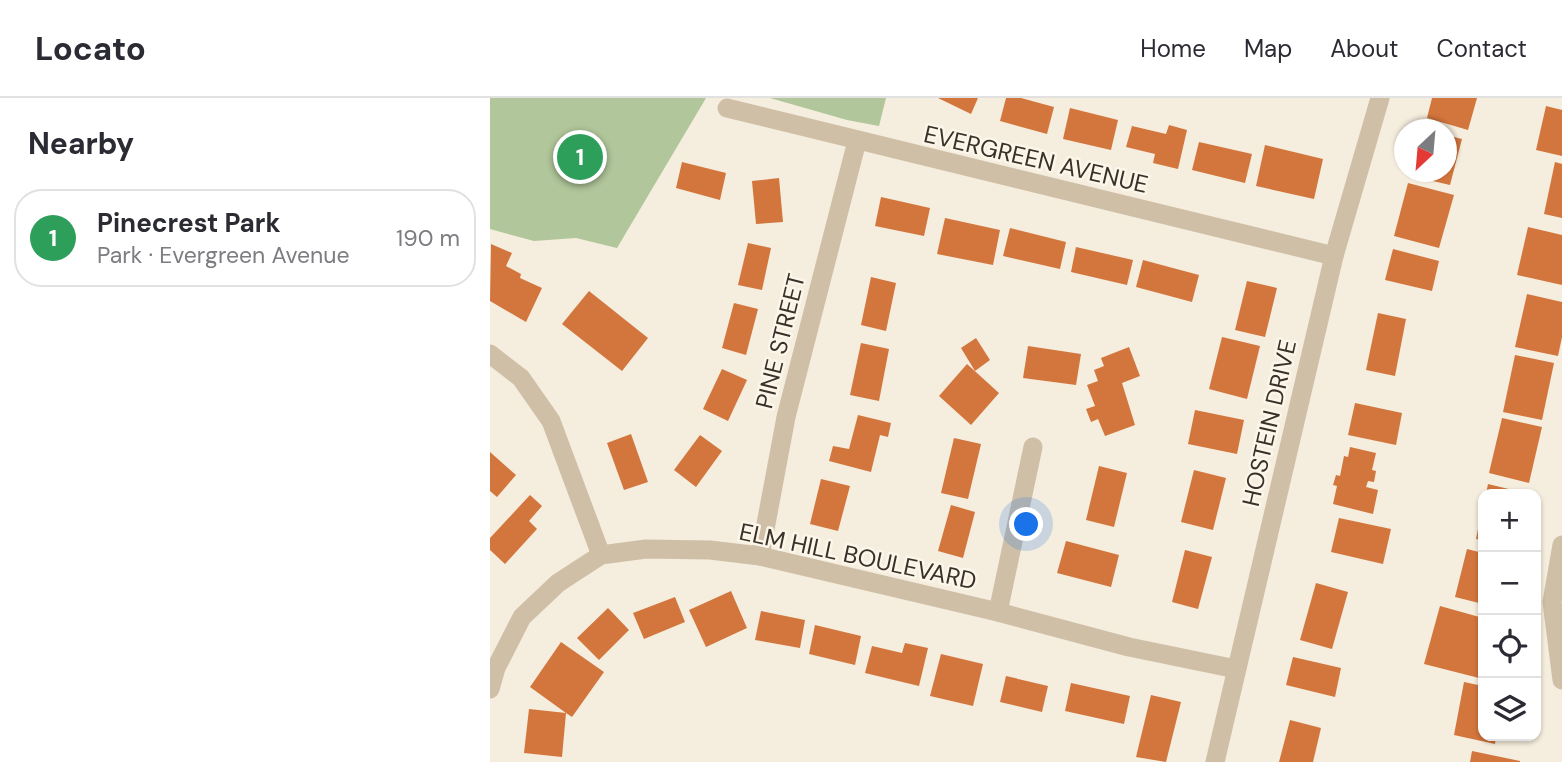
<!DOCTYPE html>
<html lang="en">
<head>
<meta charset="utf-8">
<style>
  :root { --surface:#fff; --page:#f7f7f7; --text:#2b2b33; --muted:#7c7c81; --line:#e1e1e2; --accent:#0b8043 }
  body { margin:0; font-family:"DM Sans",sans-serif; background:var(--page); color:var(--text) }
  .controls { position:absolute; right:21px; bottom:21px; display:grid; overflow:hidden; border-radius:14px; box-shadow:0 2px 5px #0004 }
  .controls button { width:63px; height:63px; display:grid; place-items:center; padding:0; border:0; border-bottom:2px solid var(--line); background:var(--surface); color:var(--text); font:35px sans-serif }
  .compass { position:absolute; left:904px; top:21px; width:63px; height:63px; border-radius:50%; background:var(--surface); box-shadow:0 2px 5px #0004; rotate:206deg }
  .you { position:absolute; left:537px; top:427px; width:24px; height:24px; margin:-18px; border:5px solid #fff; border-radius:50%; background:#1a73e8; box-shadow:0 0 0 10px #1a73e833 }
  .badge { display:grid; place-items:center; width:46px; height:46px; border-radius:50%; background:var(--accent); color:#fff; font-size:23px; font-weight:700 }
  .pin { position:absolute; translate:-50% -50%; border:4px solid #fff; box-shadow:0 2px 7px #0006 }
  .list { margin:0; padding:0; list-style:none }
  h2 { display:flex; justify-content:space-between; align-items:center; height:91px; margin:0; padding:0 28px; font-size:30px }
  h2 small { font-size:23px; font-weight:400; color:var(--muted) }
  .list li { display:grid; grid-template-columns:46px 1fr auto; gap:21px; align-items:center; box-sizing:border-box; height:98px; margin:0 14px 14px; padding:0 14px; border:2px solid var(--line); border-radius:28px }
  .list b { display:block; font-size:26px; white-space:nowrap }
  .list p { margin:0; font-size:23px; white-space:nowrap; color:var(--muted) }
  .list em { font-size:23px; font-style:normal; color:var(--muted) }
  .icon { flex:none; width:38px; height:38px; fill:none; stroke:currentColor; stroke-width:2; stroke-linecap:round; stroke-linejoin:round }
  .map { position:relative; flex:none; width:1072px; height:664px; overflow:hidden }
  header { display:flex; align-items:center; gap:42px; box-sizing:border-box; height:98px; padding:0 35px; background:var(--surface); border-bottom:2px solid var(--line) }
  header strong { font-size:33px }
  nav { display:flex; gap:38px; margin-inline-start:auto; font-size:24px }
  main { display:flex }
  aside { flex:1; background:var(--surface) }
  .map>svg:first-child { display:block }
  .green { fill:#b1c69a }
  .building { fill:#d3763d }
  .lines { fill:none; stroke-linecap:round; stroke-linejoin:round }
  .minor { stroke:#cfbfa7; stroke-width:19 }
  .labels { text-anchor:middle; dominant-baseline:central; stroke-width:5; stroke-linejoin:round; paint-order:stroke }
  .street-label { font-size:24px; fill:#3a3028; stroke:#fcf6ea }
</style>
</head>
<body>
<header>
<strong>Locato</strong>
<nav><a>Home</a><a>Map</a><a>About</a><a>Contact</a></nav>
</header>
<main>
<aside>
<h2>Nearby<small></small></h2>
<ul class="list">
<li><span class="badge" style="background:#2e9e5b">1</span><div><b>Pinecrest Park</b><p>Park · Evergreen Avenue</p></div><em>190 m</em></li>
</ul>
</aside>
<div class="map">
<svg width="1072" height="664" viewBox="0 0 1072 664">
  <rect width="100%" height="100%" fill="#f5eddd"/>
  <!-- green -->
  <g class="green">
    <polygon points="0,0 216,0 127,150 86,140 44,143 0,131"/>
    <polygon points="280,0 396,0 389,28 357,22"/>
  </g>
  <!-- building -->
  <g class="building">
    <polygon points="448,0 488,0 481,16"/>
    <polygon points="516,0 531,0 564,9 557,36 510,23"/>
    <polygon points="942,0 987,0 978,32 937,20"/>
    <polygon points="1056,8 1072,12 1072,58 1046,52"/>
    <polygon points="580,10 628,22 621,52 573,41"/>
    <polygon points="679,27 697,32 688,71 663,65 665,56 636,49 642,28 676,36"/>
    <polygon points="956,37 972,41 960,87 917,77 918,74 956,74"/>
    <polygon points="709,44 762,56 755,85 702,72"/>
    <polygon points="775,47 833,61 824,101 766,88"/>
    <polygon points="192,64 236,75 230,102 186,90"/>
    <polygon points="1065,64 1072,66 1072,120 1054,116"/>
    <polygon points="289,80 293,124 266,126 262,83"/>
    <polygon points="918,85 964,97 949,150 904,138"/>
    <polygon points="391,99 440,110 434,138 385,128"/>
    <polygon points="455,120 510,132 503,167 447,156"/>
    <polygon points="1038,129 1072,137 1072,187 1027,177"/>
    <polygon points="520,130 576,144 570,171 513,158"/>
    <polygon points="258,145 281,150 272,192 248,187"/>
    <polygon points="1,146 22,155 16,168 31,176 30,180 52,190 36,224 0,203"/>
    <polygon points="586,149 643,162 637,187 581,174"/>
    <polygon points="903,151 949,163 942,193 895,182"/>
    <polygon points="653,162 709,177 702,204 646,189"/>
    <polygon points="381,179 406,185 396,233 371,227"/>
    <polygon points="757,183 787,190 775,239 745,232"/>
    <polygon points="99,193 158,240 132,273 72,226"/>
    <polygon points="1037,196 1072,204 1072,239 1068,258 1025,249"/>
    <polygon points="244,205 268,211 256,257 232,250"/>
    <polygon points="888,215 916,221 905,278 876,272"/>
    <polygon points="732,239 770,248 757,301 719,291"/>
    <polygon points="486,240 500,262 485,273 471,250"/>
    <polygon points="371,245 399,251 389,303 360,297"/>
    <polygon points="538,248 591,256 586,287 533,280"/>
    <polygon points="639,249 650,278 632,285 645,327 615,338 608,321 601,324 596,311 605,308 597,287 608,283 604,272 614,268 611,260"/>
    <polygon points="1025,257 1064,265 1052,322 1013,314"/>
    <polygon points="477,266 509,295 481,327 449,298"/>
    <polygon points="232,271 257,282 238,323 213,311"/>
    <polygon points="865,305 912,315 906,347 858,337"/>
    <polygon points="705,312 754,322 747,356 698,346"/>
    <polygon points="368,317 401,325 398,339 390,337 381,374 339,363 343,348 359,351"/>
    <polygon points="1012,320 1052,329 1039,385 999,375"/>
    <polygon points="141,336 158,384 134,392 117,345"/>
    <polygon points="210,337 232,353 206,389 184,372"/>
    <polygon points="464,340 491,346 478,401 451,395"/>
    <polygon points="860,349 886,355 882,372 886,373 884,384 878,383 876,389 888,392 883,416 843,406 847,388 843,387 846,377 850,378 854,358 858,359"/>
    <polygon points="0,354 26,377 7,399 0,393"/>
    <polygon points="609,368 637,375 624,429 596,422"/>
    <polygon points="704,372 736,380 723,432 691,424"/>
    <polygon points="331,381 360,388 348,433 320,426"/>
    <polygon points="998,386 1031,394 1030,396 996,396"/>
    <polygon points="40,397 52,408 39,423 47,431 15,466 0,452 0,440"/>
    <polygon points="461,407 485,414 473,460 448,453"/>
    <polygon points="992,412 993,412 993,442 986,441"/>
    <polygon points="849,420 901,431 893,466 841,454"/>
    <polygon points="576,443 629,457 621,489 567,475"/>
    <polygon points="977,451 993,455 993,506 965,499"/>
    <polygon points="695,452 722,459 708,511 682,504"/>
    <polygon points="826,485 858,494 842,551 810,542"/>
    <polygon points="241,493 257,530 216,549 199,512"/>
    <polygon points="185,499 195,524 154,541 143,515"/>
    <polygon points="950,508 993,520 993,581 934,566"/>
    <polygon points="118,510 139,532 109,562 87,540"/>
    <polygon points="271,513 315,522 310,550 265,542"/>
    <polygon points="325,527 371,538 365,567 319,556"/>
    <polygon points="71,544 114,574 82,619 76,615 72,659 34,655 39,611 76,615 40,589"/>
    <polygon points="415,545 438,550 429,588 375,575 382,548 412,555"/>
    <polygon points="451,556 493,566 483,608 440,598"/>
    <polygon points="803,559 851,570 845,599 796,587"/>
    <polygon points="516,578 558,588 552,614 510,604"/>
    <polygon points="974,584 993,588 993,638 1006,638 1005,646 964,637"/>
    <polygon points="581,585 640,598 634,626 575,613"/>
    <polygon points="661,597 691,604 676,664 646,659"/>
    <polygon points="800,622 831,630 823,664 789,664"/>
    <polygon points="982,653 1030,663 1030,664 980,664"/>
  </g>
  <g class="lines">
    <!-- minor -->
    <g class="minor">
      <polyline points="237,10 844,158"/>
      <polyline points="0,256 31,280 61,323 111,457"/>
      <polyline points="1072,447 1062,504 1072,582"/>
      <polyline points="270,458 296,319 367,43"/>
      <polyline points="508,514 543,349"/>
      <polyline points="0,591 6,570 32,519 68,485 111,457 156,451 220,452 270,458 508,514 639,549 746,571"/>
      <polyline points="725,664 844,158 890,0"/>
    </g>
  </g>
  <g class="labels">
    <!-- street labels -->
    <g class="street-label">
      <text transform="translate(546 61) rotate(13)">EVERGREEN AVENUE</text>
      <text transform="translate(290 243) rotate(-76)">PINE STREET</text>
      <text transform="translate(779 325) rotate(-77)">HOSTEIN DRIVE</text>
      <text transform="translate(368 458) rotate(12)">ELM HILL BOULEVARD</text>
    </g>
  </g>
</svg>
<div class="controls">
<button>+</button>
<button>−</button>
<button><svg class="icon" aria-label="locate" viewBox="0 0 24 24"><circle cx="12" cy="12" r="6"/><path d="M12 2v4M12 18v4M2 12h4M18 12h4"/></svg></button>
<button><svg class="icon" aria-label="layers" viewBox="0 0 24 24"><path d="M12 4l9 5-9 5-9-5zM3 14l9 5 9-5"/></svg></button>
</div>
<svg class="compass" viewBox="-18 -18 36 36"><path d="M0-13l5 13h-10z" fill="#e53935"/><path d="M0 13l5-13h-10z" fill="#7c7c81"/></svg>
<div class="you"></div>
<div class="pin badge" style="left:90px;top:59px;background:#2e9e5b">1</div>
</div>
</main>
</body>
</html>
